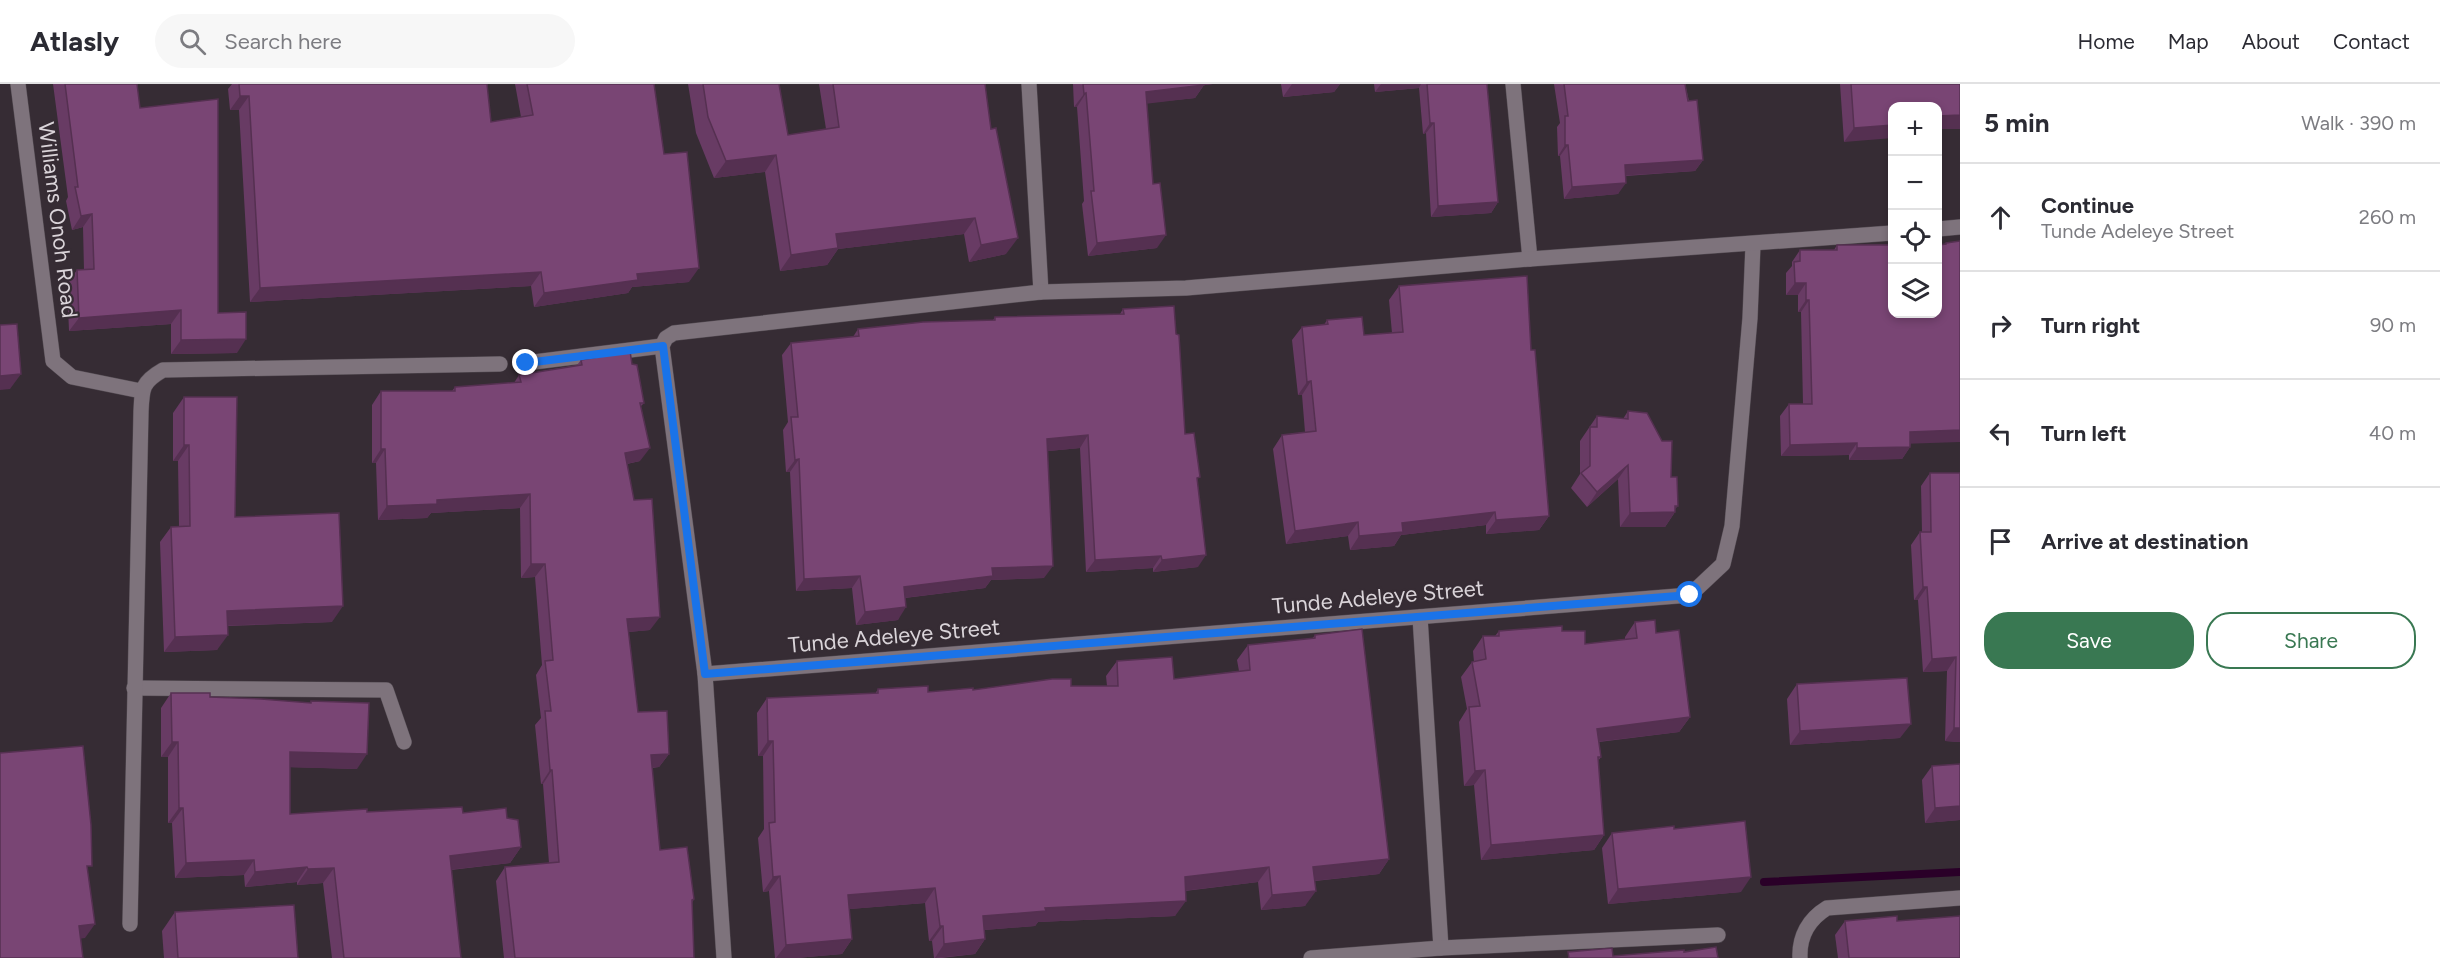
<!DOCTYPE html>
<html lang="en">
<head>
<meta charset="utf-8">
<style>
  :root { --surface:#fff; --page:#f7f7f7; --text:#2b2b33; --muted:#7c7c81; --line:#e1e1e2; --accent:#397852 }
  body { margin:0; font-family:Figtree,sans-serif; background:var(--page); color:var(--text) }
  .controls { position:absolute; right:18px; top:18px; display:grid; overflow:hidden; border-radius:12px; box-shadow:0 3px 9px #0003 }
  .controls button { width:54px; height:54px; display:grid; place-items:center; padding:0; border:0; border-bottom:2px solid var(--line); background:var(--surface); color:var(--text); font:30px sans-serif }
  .stop { position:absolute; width:18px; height:18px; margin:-14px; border:4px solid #1a73e8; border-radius:50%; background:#fff }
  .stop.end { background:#1a73e8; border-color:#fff; box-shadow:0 2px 6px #0008 }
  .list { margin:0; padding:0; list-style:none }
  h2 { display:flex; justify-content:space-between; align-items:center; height:78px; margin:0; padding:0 24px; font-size:26px }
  h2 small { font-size:20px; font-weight:400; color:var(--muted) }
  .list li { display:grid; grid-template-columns:39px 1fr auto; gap:18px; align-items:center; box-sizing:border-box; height:108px; padding:0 24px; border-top:2px solid var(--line) }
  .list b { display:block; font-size:22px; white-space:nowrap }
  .list p { margin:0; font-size:20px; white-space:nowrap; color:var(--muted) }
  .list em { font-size:20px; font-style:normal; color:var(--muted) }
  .actions { display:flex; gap:12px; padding:18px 24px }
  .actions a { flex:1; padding:14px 0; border:2px solid var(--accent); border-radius:24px; text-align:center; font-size:21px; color:var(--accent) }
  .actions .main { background:var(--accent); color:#fff }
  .icon { flex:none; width:33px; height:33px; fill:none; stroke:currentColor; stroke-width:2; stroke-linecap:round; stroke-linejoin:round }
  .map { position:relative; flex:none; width:1960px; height:874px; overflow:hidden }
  header { display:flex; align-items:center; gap:36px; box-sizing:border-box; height:84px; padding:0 30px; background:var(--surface); border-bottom:2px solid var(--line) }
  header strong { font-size:28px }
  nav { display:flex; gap:33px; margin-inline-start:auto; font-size:21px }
  .search { width:420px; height:54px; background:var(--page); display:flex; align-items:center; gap:15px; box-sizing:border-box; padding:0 21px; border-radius:33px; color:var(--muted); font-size:22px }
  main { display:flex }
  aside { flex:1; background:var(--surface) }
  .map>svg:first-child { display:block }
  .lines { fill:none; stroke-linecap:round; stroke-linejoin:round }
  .stream { stroke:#2a0028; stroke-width:8 }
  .minor-casing { stroke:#524a51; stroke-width:16 }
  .minor { stroke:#7e737c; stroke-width:15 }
  .wall { fill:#683b64 }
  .shaded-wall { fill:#553051 }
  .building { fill:#794574; stroke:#553051; stroke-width:1.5 }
  .route { stroke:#1a73e8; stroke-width:8 }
  .labels { text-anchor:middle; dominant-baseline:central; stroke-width:4.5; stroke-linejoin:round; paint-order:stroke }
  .street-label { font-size:22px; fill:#dad4d9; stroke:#362c34 }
</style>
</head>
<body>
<header>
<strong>Atlasly</strong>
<div class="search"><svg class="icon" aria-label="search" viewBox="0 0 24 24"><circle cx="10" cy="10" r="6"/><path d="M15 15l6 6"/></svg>Search here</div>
<nav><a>Home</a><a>Map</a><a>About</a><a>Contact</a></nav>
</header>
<main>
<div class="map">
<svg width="1960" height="874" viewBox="0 0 1960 874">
  <rect width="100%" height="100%" fill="#362c34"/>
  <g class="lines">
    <!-- stream -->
    <polyline class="stream" points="1764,798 1960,788"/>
    <defs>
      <g id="minor">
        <polyline points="18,0 53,277 72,293 141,307"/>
        <polyline points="1029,0 1041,208"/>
        <polyline points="1513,0 1530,175"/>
        <polyline points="1938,145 1960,143"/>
        <polyline points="526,279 662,262"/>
        <polyline points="1420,533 1441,864"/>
        <polyline points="705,590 1690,511 1723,480 1732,442 1750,234 1753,161"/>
        <polyline points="134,604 386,606 404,658"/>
        <path d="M 130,840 L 141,328 C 142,304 142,298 163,286 L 500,280"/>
        <polyline points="724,874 705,590 662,262 666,254 674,249 1041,208 1186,204 1530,175 1892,149"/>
        <polyline points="1311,874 1441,864 1718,851"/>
        <path d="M 1800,874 C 1799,852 1809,835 1827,824 L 1960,814"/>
      </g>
    </defs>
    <!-- minor casing -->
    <use href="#minor" class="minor-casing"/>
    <!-- minor -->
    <use href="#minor" class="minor"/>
  </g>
  <!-- wall -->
  <g class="wall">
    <polygon points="53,0 137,0 140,24 218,229 237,269 171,270 171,240 69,247 67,200 77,186 84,186 83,143 72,146 66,117 68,113"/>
    <polygon points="232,0 487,0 491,38 521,33 515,0 654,0 664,70 689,198 632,203 628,209 534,223 531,202 250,218 239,26 230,26 228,5"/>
    <polygon points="688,0 779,0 788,51 826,45 819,0 985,0 1006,170 969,178 964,150 838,165 827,181 780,187 765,88 714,94 696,49"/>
    <polygon points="1073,0 1213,0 1204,1 1195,14 1146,19 1157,164 1088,172 1082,120 1084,117 1077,23 1074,23"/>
    <polygon points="1281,0 1340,0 1334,8 1283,13"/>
    <polygon points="1374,0 1487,0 1498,118 1491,129 1431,133 1426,49 1423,50 1419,4 1375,8"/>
    <polygon points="1554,0 1685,0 1703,76 1695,87 1626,92 1618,110 1564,115 1560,72 1558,72 1557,43 1560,39"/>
    <polygon points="1840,0 1960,0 1960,45 1938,45 1938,22 1844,58"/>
    <polygon points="1946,159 1910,363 1902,375 1849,376 1849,371 1781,372 1780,332 1789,320 1803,320 1801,228 1798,228 1798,211 1786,211 1786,189 1792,182 1792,178 1800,166 1834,166 1837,161 1944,160"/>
    <polygon points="1399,202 1531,266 1549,432 1539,446 1486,450 1486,441 1401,451 1394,462 1350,466 1348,452 1286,460 1273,365 1282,351 1305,348 1302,311 1298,311 1292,256 1302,243 1324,241 1327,236 1364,251 1392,249 1389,216"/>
    <polygon points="1123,225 1185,350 1197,398 1198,483 1153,488 1153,484 1086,488 1080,364 1048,367 1044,494 991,496 985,504 905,514 898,536 856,541 852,504 796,507 790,388 786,388 783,346 788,338 782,271 791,259 853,253 858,245 993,236 995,233 1120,230"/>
    <polygon points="581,276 632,280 644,319 641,322 640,377 627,380 650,546 628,548 638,628 669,670 659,683 652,684 660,766 694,815 692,819 694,874 504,874 496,797 505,783 549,779 543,700 541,700 535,641 541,634 536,591 542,581 535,493 521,494 520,424 431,429 427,434 378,436 376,379 372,379 372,321 381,307 452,307 455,303 514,299 519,291 577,281"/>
    <polygon points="184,313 235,433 332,538 227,542 217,566 164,568 160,458 171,443 179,442 178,377 173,377 173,329"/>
    <polygon points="1628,327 1671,393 1675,428 1665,443 1620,443 1618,395 1587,423 1571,404 1580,390 1580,357 1597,332 1623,335"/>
    <polygon points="1930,389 1960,389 1960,658 1945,657 1947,587 1923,588 1918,516 1914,516 1911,461 1920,448 1922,448 1921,402"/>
    <polygon points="1635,538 1656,549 1690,633 1679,648 1599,658 1601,673 1598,677 1604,751 1594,766 1481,776 1474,701 1464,702 1459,638 1467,625 1461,593 1472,578 1474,578 1473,567 1483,552 1495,552 1499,547 1585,560 1625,555 1625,553"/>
    <polygon points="1315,551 1389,775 1379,790 1315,797 1305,822 1261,826 1258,798 1185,807 1175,832 1038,838 1035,842 984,846 985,855 975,870 941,874 934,874 932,857 929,857 925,819 849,825 852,855 842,870 796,874 775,874 769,807 763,808 758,754 764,745 763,672 758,672 757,629 767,614 875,610 878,605 928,608 1071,602 1107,602 1106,592 1117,577 1174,595 1239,587 1237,576 1248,561 1312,555"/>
    <polygon points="1797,600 1900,654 1790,661 1787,615"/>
    <polygon points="171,609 210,613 310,619 311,617 357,685 290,683 290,730 367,728 463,729 507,734 521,763 510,779 451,786 461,874 332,874 323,799 297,801 297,798 245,803 244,791 175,794 172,739 168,739 168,673 161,673 161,624"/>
    <polygon points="1960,680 1960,736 1925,739 1922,696 1932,682"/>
    <polygon points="1612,749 1741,808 1608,820 1602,764"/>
    <polygon points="175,828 298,874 164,874 162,847"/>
    <polygon points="1845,837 1897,837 1960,874 1838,874 1835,851"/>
  </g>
  <!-- shaded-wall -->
  <g class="shaded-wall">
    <polygon points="1195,0 1213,0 1204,1 1195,14 1136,21 1146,8"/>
    <polygon points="1292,0 1340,0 1334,8 1283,13"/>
    <polygon points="1381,0 1421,0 1419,4 1375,8"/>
    <polygon points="1086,9 1077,23 1074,23 1084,10"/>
    <polygon points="240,12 249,12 239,26 230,26"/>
    <polygon points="1960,31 1960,45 1938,45 1938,32"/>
    <polygon points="1430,39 1434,39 1426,49 1423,50"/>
    <polygon points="1893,41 1893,54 1844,58 1854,44"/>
    <polygon points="1565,61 1568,61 1560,72 1558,72"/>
    <polygon points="776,71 765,88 714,94 726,77"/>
    <polygon points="1703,76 1695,87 1617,92 1625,81"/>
    <polygon points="1626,99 1618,110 1564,115 1572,103"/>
    <polygon points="1498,118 1491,129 1431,133 1438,122"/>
    <polygon points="92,130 83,143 72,146 81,132"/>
    <polygon points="975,134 964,150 838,165 827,181 780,187 791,171 836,150"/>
    <polygon points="1166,151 1157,164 1088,172 1097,159"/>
    <polygon points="1018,154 1006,170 969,178 981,161"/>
    <polygon points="699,184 689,198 632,203 628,209 534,223 544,209 637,190"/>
    <polygon points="541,188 531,202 250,218 260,204"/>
    <polygon points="1795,199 1806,199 1798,211 1786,211"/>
    <polygon points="1806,216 1809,216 1801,228 1798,228"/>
    <polygon points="181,226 171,240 69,247 79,234"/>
    <polygon points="246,255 237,269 171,270 181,256"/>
    <polygon points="21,290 10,305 0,306 0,292"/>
    <polygon points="1311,297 1302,311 1298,311 1307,298"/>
    <polygon points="1960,346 1960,358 1901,360 1910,348"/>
    <polygon points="1088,351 1080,364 1039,368 1047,355"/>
    <polygon points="1857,359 1849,371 1781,372 1790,361"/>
    <polygon points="184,361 189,361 178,377 173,377"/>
    <polygon points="1910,363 1902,375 1849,376 1857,364"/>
    <polygon points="650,364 640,377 616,382 625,369"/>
    <polygon points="381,365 385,365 376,379 372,379"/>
    <polygon points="799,375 790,388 786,388 795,376"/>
    <polygon points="1628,381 1618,395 1587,423 1597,408"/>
    <polygon points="530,410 520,424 431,429 427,434 378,436 387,422 437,416"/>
    <polygon points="1675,422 1678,422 1673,428 1675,428 1665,443 1620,443 1630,429"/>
    <polygon points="1495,428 1486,441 1401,451 1394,462 1350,466 1359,452 1402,439"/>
    <polygon points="1549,432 1539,446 1486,450 1496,436"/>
    <polygon points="1358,438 1348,452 1286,460 1295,447"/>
    <polygon points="1206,471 1198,483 1153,488 1162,476"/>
    <polygon points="1161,472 1153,484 1086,488 1095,476"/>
    <polygon points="531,480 545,480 535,493 521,494"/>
    <polygon points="1053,482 1044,494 991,496 985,504 895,515 904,503 992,484"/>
    <polygon points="860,492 852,504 796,507 804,495"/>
    <polygon points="1923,503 1927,503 1918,516 1914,516"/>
    <polygon points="343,522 332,538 216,542 227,527"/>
    <polygon points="906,523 898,536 856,541 865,528"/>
    <polygon points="660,533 650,546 617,549 627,535"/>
    <polygon points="228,551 217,566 164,568 175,553"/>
    <polygon points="1956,573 1947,587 1923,588 1932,575"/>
    <polygon points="1690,633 1679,648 1587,659 1597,645"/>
    <polygon points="1911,640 1900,654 1790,661 1800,647"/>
    <polygon points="1954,644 1960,644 1960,658 1945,657"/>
    <polygon points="768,657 773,657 763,672 758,672"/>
    <polygon points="172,658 178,658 168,673 161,673"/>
    <polygon points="290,668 367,670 357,685 279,683"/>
    <polygon points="669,670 659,683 641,684 651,671"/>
    <polygon points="550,686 552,686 543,700 541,700"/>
    <polygon points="1485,686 1474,701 1464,702 1475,687"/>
    <polygon points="1960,722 1960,736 1925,739 1935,724"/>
    <polygon points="179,724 183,724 172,739 168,739"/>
    <polygon points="1604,751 1594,766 1481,776 1491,761"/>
    <polygon points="521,763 510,779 439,787 450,772"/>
    <polygon points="1389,775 1379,790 1303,798 1313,783"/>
    <polygon points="254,776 244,791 175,794 186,779"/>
    <polygon points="307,783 297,798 245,803 255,788"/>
    <polygon points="1269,783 1258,798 1174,808 1185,793"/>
    <polygon points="334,784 323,799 297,801 308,785"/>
    <polygon points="780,792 769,807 763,808 773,793"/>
    <polygon points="1751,793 1741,808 1608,820 1618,805"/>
    <polygon points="935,804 925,819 838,826 848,811"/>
    <polygon points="1316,807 1305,822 1261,826 1272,811"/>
    <polygon points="1186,817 1175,832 1038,838 1035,842 972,847 983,832 1045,824"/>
    <polygon points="95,840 85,854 69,856 79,842"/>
    <polygon points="940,842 943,842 932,857 929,857"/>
    <polygon points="852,855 842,870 796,874 776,874 786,861"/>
    <polygon points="985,855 975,870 935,874 944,860"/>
  </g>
  <!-- building -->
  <g class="building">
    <polygon points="65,0 137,0 140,24 218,15 218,229 246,228 246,255 181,256 181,226 79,234 77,186 94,185 92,130 81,132 75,103 78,103"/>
    <polygon points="239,0 487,0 491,38 533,31 527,0 654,0 664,70 687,68 699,184 637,190 638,196 544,209 541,188 260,204 249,12 240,12"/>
    <polygon points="703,0 779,0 788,51 839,43 833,0 985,0 991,45 996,44 1018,154 981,161 975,134 836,150 838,164 791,171 776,71 726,77 708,33"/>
    <polygon points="1083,0 1204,0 1204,1 1146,8 1153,100 1160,99 1166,151 1097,159 1091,107 1094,107 1086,9 1084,10"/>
    <polygon points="1427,0 1487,0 1498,118 1438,122 1434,39 1430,39"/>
    <polygon points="1564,0 1685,0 1688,17 1697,16 1703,76 1625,81 1626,99 1572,103 1568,61 1565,61 1565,32 1568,32"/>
    <polygon points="1851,0 1960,0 1960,31 1938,32 1938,22 1893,22 1893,41 1854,44"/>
    <polygon points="1960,157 1960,346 1910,348 1910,363 1857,364 1857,359 1790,361 1789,320 1812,320 1809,216 1806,216 1806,199 1795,199 1794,178 1800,177 1800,166 1837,166 1837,161 1893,161 1893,230 1938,230 1938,161 1946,160 1946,159"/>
    <polygon points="1527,192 1531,266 1535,266 1549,432 1496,436 1495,428 1402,439 1403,448 1359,452 1358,438 1295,447 1282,351 1316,347 1311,297 1307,298 1302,243 1328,240 1327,236 1362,233 1364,251 1403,248 1399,202"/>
    <polygon points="1174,222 1176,250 1179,251 1185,350 1194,349 1200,393 1197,394 1206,471 1162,476 1161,472 1095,476 1088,351 1047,355 1053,482 992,484 993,492 904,503 906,523 865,528 860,492 804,495 799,375 795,376 791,333 798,333 791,259 859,252 858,245 923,238 995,236 995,233 1124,230 1123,225"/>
    <polygon points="17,240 21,290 0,292 0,241"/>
    <polygon points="630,267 632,280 637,281 644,319 640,319 650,364 625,369 634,416 652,415 660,533 627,535 638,628 667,627 669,670 651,671 660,766 687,763 694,815 692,816 694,874 515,874 505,783 559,778 552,686 550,686 545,627 551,627 545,577 553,576 545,480 531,480 530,410 437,416 437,420 387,422 385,365 381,365 381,307 455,307 455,303 521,298 519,291 582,281 581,276"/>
    <polygon points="184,313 237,313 235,433 339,429 343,522 227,527 228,551 175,553 171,443 190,442 189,361 184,361"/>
    <polygon points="1628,327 1647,329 1662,357 1672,357 1671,393 1677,393 1678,422 1675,422 1675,428 1630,429 1628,381 1597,408 1581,389 1590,382 1590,343 1597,343 1597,332 1628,335"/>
    <polygon points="1930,389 1960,389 1960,644 1954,644 1956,573 1932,575 1927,503 1923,503 1920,448 1931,448"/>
    <polygon points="1655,536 1656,549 1679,546 1690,633 1597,645 1601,673 1598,673 1604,751 1491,761 1485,686 1475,687 1469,623 1480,622 1472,578 1486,575 1483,552 1499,552 1499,547 1562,542 1562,547 1585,547 1585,560 1637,554 1635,538"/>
    <polygon points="1362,545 1389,775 1313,783 1316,807 1272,811 1269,783 1185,793 1186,817 1045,824 1046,827 983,832 985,855 944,860 943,842 940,842 935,804 848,811 852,855 786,861 780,792 773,793 769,739 775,738 773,657 768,657 767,614 878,609 878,605 928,602 928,608 973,604 973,606 1052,595 1071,595 1071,602 1118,602 1117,577 1172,573 1174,595 1250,586 1248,561 1315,554 1315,551"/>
    <polygon points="1907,594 1911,640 1800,647 1797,600"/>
    <polygon points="171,609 210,609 210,613 261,615 311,619 311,617 369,619 367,670 290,668 290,730 367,725 367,728 462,723 463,729 506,724 507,734 518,736 521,763 450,772 461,874 344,874 334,784 308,785 307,783 255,788 254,776 186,779 183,724 179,724 178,658 172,658"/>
    <polygon points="83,662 91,741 92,782 87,782 95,840 79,842 83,874 0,874 0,669"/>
    <polygon points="1960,680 1960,722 1935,724 1932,682"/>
    <polygon points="1745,737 1751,793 1618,805 1612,749 1674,742 1674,745"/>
    <polygon points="294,821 298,874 178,874 175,828"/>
    <polygon points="1897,832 1897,837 1960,832 1960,874 1849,874 1845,837"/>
    <polygon points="1716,863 1718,874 1569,874 1568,868 1612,864 1613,872 1684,866 1684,868"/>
  </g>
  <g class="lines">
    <!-- route -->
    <polyline class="route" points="526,279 663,262 705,590 1690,511"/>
  </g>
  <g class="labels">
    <!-- street labels -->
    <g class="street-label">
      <text transform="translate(58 136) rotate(83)">Williams Onoh Road</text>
      <text transform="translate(1378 513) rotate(-5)">Tunde Adeleye Street</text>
      <text transform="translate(894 552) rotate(-5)">Tunde Adeleye Street</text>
    </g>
  </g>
</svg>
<div class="controls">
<button>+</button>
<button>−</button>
<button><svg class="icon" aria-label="locate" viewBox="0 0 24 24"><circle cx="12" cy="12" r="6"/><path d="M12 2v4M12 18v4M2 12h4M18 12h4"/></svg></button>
<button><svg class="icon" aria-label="layers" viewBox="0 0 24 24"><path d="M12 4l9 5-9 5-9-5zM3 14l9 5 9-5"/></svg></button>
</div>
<div class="stop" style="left:1690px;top:511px"></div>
<div class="stop end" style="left:526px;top:279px"></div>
</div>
<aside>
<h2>5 min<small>Walk · 390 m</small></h2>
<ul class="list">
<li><svg class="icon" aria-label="ahead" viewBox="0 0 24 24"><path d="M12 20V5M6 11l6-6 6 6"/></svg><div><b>Continue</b><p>Tunde Adeleye Street</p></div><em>260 m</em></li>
<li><svg class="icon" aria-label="right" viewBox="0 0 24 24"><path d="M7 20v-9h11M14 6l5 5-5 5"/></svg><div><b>Turn right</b></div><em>90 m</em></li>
<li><svg class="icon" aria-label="left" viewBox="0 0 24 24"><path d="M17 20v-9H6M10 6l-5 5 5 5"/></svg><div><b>Turn left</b></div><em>40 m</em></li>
<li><svg class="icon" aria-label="arrive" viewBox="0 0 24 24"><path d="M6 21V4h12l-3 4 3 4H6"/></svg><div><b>Arrive at destination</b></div></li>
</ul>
<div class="actions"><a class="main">Save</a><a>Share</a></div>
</aside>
</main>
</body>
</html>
